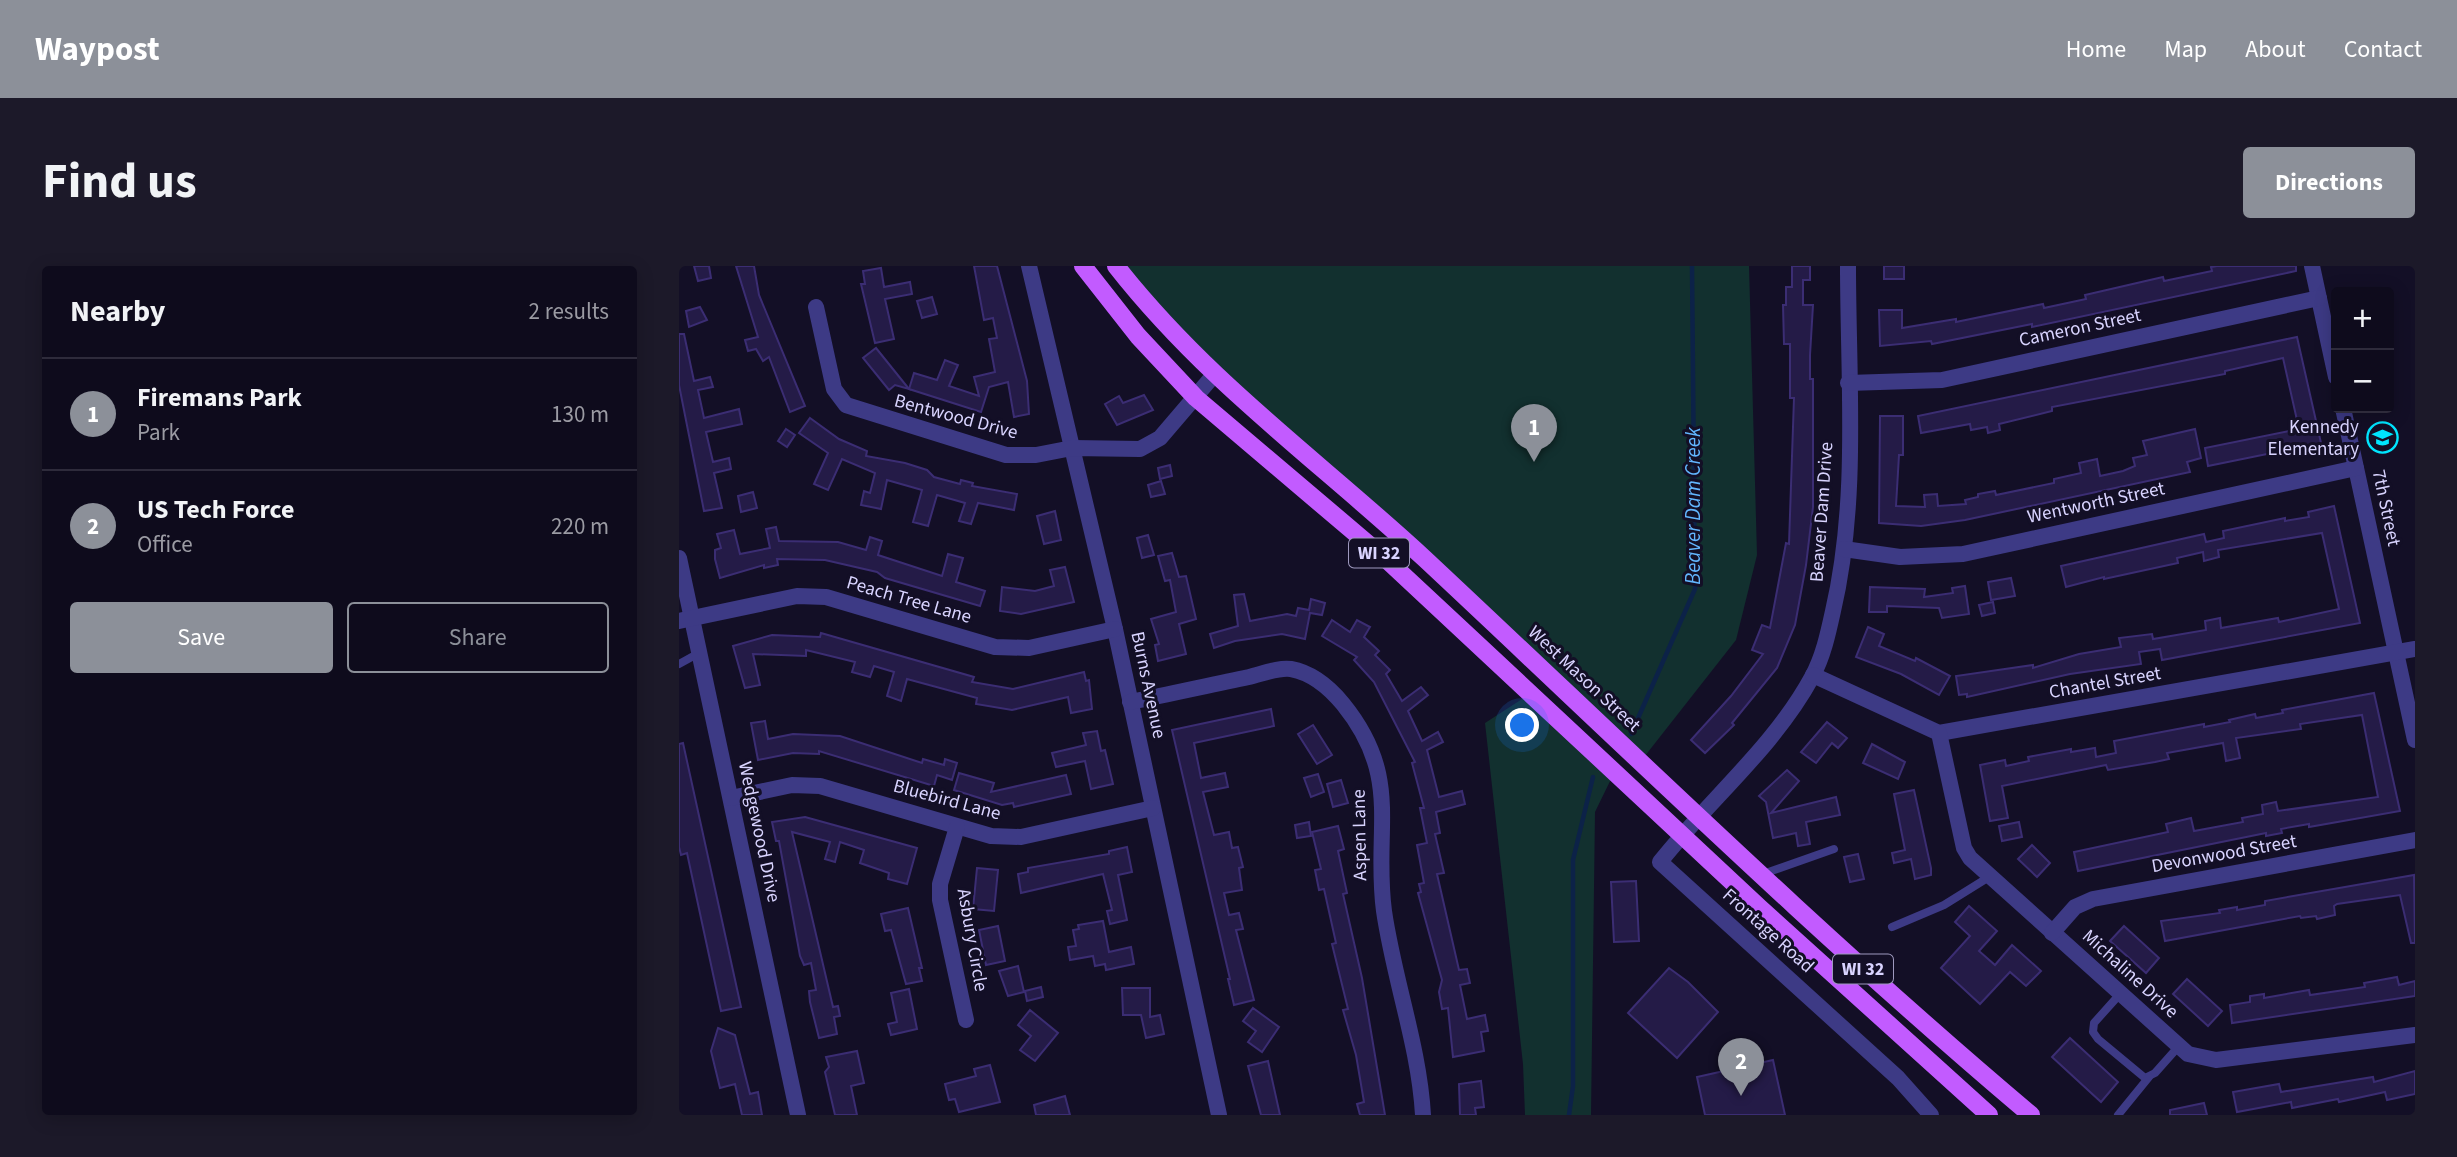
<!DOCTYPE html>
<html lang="en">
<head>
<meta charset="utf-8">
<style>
  :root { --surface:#0e0b1c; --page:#1c1929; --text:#f1f3f6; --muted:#9b9ba3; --line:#2e2b3b; --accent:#8c9099 }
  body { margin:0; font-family:"Source Sans 3",sans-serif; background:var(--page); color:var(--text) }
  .controls { position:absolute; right:21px; top:21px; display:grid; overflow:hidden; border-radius:7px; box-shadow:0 4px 18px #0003 }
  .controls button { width:63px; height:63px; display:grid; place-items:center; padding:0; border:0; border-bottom:2px solid var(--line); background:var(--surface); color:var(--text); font:35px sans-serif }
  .you { position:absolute; left:844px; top:460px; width:24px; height:24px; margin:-18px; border:5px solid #fff; border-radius:50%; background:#1a73e8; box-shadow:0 0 0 10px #1a73e833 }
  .badge { display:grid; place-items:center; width:46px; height:46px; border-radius:50%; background:var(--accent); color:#fff; font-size:23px; font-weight:700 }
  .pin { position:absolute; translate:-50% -58px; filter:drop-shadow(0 2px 4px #0008) }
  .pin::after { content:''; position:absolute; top:37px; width:24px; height:21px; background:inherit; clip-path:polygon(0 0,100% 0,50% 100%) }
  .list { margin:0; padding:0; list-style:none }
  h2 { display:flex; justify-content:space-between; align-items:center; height:91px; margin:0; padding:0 28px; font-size:30px }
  h2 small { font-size:23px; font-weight:400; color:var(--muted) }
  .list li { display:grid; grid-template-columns:46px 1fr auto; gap:21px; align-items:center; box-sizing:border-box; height:112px; padding:0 28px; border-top:2px solid var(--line) }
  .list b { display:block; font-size:26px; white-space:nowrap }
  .list p { margin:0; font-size:23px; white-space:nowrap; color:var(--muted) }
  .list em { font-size:23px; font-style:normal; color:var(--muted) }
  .actions { display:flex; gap:14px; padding:21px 28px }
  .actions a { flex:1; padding:16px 0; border:2px solid var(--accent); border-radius:7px; text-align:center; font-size:24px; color:var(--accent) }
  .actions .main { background:var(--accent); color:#fff }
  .map { position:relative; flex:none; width:1736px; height:849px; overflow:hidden; border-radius:7px }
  header { display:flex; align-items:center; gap:42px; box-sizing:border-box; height:98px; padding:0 35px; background:var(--accent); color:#fff }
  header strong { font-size:33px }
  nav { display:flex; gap:38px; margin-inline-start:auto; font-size:24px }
  .intro { display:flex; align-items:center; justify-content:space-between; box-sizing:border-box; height:168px; padding:0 42px }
  h1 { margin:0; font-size:49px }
  .button { padding:18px 32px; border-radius:7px; background:var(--accent); color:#fff; font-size:24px; font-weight:700 }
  main { display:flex; gap:42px; padding:0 42px }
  aside { flex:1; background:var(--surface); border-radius:7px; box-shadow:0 4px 18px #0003 }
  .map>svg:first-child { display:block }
  .green { fill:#12302f }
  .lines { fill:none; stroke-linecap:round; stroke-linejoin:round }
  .stream { stroke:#0c2248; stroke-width:4.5 }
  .building { fill:#241b47; stroke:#3b2d73; stroke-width:2 }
  .service { stroke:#3d3a85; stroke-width:8 }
  .minor { stroke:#3d3a85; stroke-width:16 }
  .primary { stroke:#c25bff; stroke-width:18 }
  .labels { text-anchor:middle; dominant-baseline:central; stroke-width:6; stroke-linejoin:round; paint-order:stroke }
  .shield { fill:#130f26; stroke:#9e99be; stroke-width:2 }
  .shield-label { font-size:18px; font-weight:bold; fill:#d9d4ff }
  .street-label { font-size:19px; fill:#d9d4ff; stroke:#130f26 }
  .poi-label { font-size:19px; fill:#d9d4ff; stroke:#130f26; text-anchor:end }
  .water-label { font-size:21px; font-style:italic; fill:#62b6ff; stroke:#130f26 }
</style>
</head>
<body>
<header>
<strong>Waypost</strong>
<nav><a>Home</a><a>Map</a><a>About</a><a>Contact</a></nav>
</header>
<div class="intro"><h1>Find us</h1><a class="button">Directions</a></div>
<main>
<aside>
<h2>Nearby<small>2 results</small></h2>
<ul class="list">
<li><span class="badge">1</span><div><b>Firemans Park</b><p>Park</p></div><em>130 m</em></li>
<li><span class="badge">2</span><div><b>US Tech Force</b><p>Office</p></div><em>220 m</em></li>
</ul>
<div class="actions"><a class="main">Save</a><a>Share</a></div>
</aside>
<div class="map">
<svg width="1736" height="849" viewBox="0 0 1736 849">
  <rect width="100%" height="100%" fill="#130f26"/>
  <!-- green -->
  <g class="green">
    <polygon points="437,0 1070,0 1078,289 1057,374 962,495 534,110"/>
    <polygon points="851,428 935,507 916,546 912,849 846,849 844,798 806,457"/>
  </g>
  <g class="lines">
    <!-- stream -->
    <g class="stream">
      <polyline points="952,468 1016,323 1013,0"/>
      <polyline points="890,849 894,820 894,594 914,511"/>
    </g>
  </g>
  <!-- building -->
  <g class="building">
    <polygon points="15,0 30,0 32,12 19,15"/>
    <polygon points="57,0 75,0 80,29 126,140 111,146 90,91 84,95 77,83 69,85 66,74 79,71"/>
    <polygon points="295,0 318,0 348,115 350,148 335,151 329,116 310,121 302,146 230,123 235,107 258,114 266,94 279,99 270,120 300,130 295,111 316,106 310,73 318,72 314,52 305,54"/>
    <polygon points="1113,0 1131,0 1131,14 1124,14 1124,39 1134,39 1131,89 1131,113 1134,113 1134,241 1127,299 1116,359 1098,402 1053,457 1055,459 1026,487 1012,474 1052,430 1084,388 1073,384 1083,359 1091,362 1107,277 1110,278 1115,132 1111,132 1111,78 1105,78 1104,39 1107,39 1107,21 1113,21"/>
    <rect x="1205" y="0" width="20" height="13"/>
    <polygon points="1538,0 1617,0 1617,5 1353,61 1353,58 1253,78 1252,75 1201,80 1200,44 1223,44 1223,62 1277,53 1277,56 1364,38 1365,42 1407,33 1406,29 1484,11 1485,15 1533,5 1532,1"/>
    <polygon points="202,2 205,21 231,16 233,28 206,33 215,73 196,77 182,18 186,18 184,5"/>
    <polygon points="253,31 258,48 243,52 238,35"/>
    <polygon points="21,41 28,54 10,61 7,45"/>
    <polygon points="0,68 5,68 15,115 31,111 34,121 19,124 25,152 60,143 63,158 27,166 34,196 50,192 52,203 35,207 43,242 25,245 0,119"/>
    <polygon points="1618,71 1642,177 1529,200 1526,182 1620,163 1604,92 1546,105 1546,108 1373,141 1373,145 1320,158 1321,164 1309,167 1308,161 1292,164 1291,158 1242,167 1239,150"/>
    <polygon points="197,82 230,123 216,119 210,124 184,92"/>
    <polygon points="465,129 474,144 438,159 426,138 440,130 444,137"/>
    <polygon points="1201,150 1224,150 1224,189 1220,189 1217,240 1246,241 1245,229 1258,228 1259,240 1287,238 1286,234 1299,231 1299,228 1316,225 1317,229 1375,217 1375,213 1402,207 1400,197 1418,193 1421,210 1444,205 1456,200 1454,192 1468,189 1464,175 1516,163 1522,192 1508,196 1511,206 1286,254 1242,260 1200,257"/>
    <polygon points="131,152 160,173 188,185 187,190 226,197 248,204 255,211 281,218 282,214 294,217 293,220 338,228 335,244 299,237 292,258 280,255 286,237 258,229 249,260 234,256 243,224 208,214 202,243 182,239 185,225 191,227 196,207 163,193 149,224 135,218 149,187 120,167"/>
    <polygon points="107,163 116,169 108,181 99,175"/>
    <polygon points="491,199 493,210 481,213 479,202"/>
    <polygon points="482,215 486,228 472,231 469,219"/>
    <polygon points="74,226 78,242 62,246 59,230"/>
    <polygon points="1655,240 1681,357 1483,394 1481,383 1460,386 1462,398 1391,408 1288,431 1288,428 1280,429 1277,410 1354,399 1354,402 1400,388 1442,381 1440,372 1473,368 1474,373 1527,364 1526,355 1541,352 1542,362 1599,352 1600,356 1660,343 1643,267 1539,284 1540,291 1525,295 1524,286 1498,292 1499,297 1425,313 1425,311 1387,321 1382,300 1525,268 1527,276 1545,272 1544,265 1606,252 1606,255 1630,251 1629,246"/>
    <polygon points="376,245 382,274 365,278 358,250"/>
    <polygon points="97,261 100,275 159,276 187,284 191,271 203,275 199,289 263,310 269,288 284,292 277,316 306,325 301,340 206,312 198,306 146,294 98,293 99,299 85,302 85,299 41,312 36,293 36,284 42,282 38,268 55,264 61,288 91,282 87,263"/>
    <polygon points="469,269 475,289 463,292 458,272"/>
    <polygon points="493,287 500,311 507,310 517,353 500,358 507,388 479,395 476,379 480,378 472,353 497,346 491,314 486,315 479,290"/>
    <polygon points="386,301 395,336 342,348 321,345 323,321 356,325 375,320 371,304"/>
    <polygon points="1332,312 1336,330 1312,334 1309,316"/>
    <polygon points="1286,320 1290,348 1263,352 1260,342 1208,340 1208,346 1190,346 1191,321 1246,323 1245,331 1274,327 1273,322"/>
    <polygon points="565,328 571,355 608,348 617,350 619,342 630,344 632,333 646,337 643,349 631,347 626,373 603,368 556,375 535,382 531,368 559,360 555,329"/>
    <polygon points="1314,336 1316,347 1303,350 1300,339"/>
    <polygon points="653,354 671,366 678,354 691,361 685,371 700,385 696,389 711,404 707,408 723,435 742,421 749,429 729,445 743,475 759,466 764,476 748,484 760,531 783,525 786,538 757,546 761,567 756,568 765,607 758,608 780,704 788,703 791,717 781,719 788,753 806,749 809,765 802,766 805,785 774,791 769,742 763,743 760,726 763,714 739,627 742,626 740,618 745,617 738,579 748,577 741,542 745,542 733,497 736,496 695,416 675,394 678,391 643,370"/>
    <polygon points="1189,361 1205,368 1200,380 1236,395 1237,392 1271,410 1260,429 1222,408 1177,391"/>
    <polygon points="142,367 295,411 293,416 334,423 405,406 407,415 410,414 413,443 392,447 389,431 333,444 297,438 298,432 228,413 222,435 208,430 215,406 195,400 191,411 173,406 176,396 127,384 127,390 74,388 81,419 66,422 54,380 93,369 141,371"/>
    <polygon points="1695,427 1721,545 1630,561 1630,558 1602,563 1603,567 1587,570 1587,567 1399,605 1395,586 1489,566 1487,558 1512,552 1515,565 1564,556 1563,552 1584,548 1583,539 1597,536 1599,545 1699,531 1683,449 1621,458 1622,463 1557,472 1561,492 1547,495 1544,477 1488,487 1490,493 1476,496 1429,504 1427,499 1323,520 1329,552 1311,555 1301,499 1326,494 1327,500 1350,495 1349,491 1392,483 1392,486 1416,482 1417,491 1437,487 1435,475 1525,458 1525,461 1551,456 1550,454 1576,448 1577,452 1604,447 1603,444"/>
    <polygon points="592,443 595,460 515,477 522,512 546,507 549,521 524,526 535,569 550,566 553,582 559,581 564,601 560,602 563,624 545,627 550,649 560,647 564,663 557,664 575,734 555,739 549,713 551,713 493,464"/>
    <polygon points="86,455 89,473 114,468 161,470 243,497 244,493 265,499 266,493 278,497 273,514 258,509 255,520 140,485 140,488 114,487 79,494 72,457"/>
    <polygon points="1148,456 1168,472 1159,482 1153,477 1137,497 1122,486"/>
    <polygon points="634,459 653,489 638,498 619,468"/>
    <polygon points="418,465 422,485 426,484 434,518 412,523 406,495 377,501 373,487 407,479 404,467"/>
    <polygon points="4,477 62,741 42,745 8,587 2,589 0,581 0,478"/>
    <polygon points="1193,478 1226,496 1219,513 1184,497"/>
    <polygon points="1108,504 1120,515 1092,547 1157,531 1161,549 1127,556 1131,578 1119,580 1117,567 1094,572 1087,536 1080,530"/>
    <polygon points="280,507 315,517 312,526 387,509 392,528 335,541 334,537 323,539 275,524"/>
    <polygon points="639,508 645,526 632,531 625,512"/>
    <polygon points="662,514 669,537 654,541 648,518"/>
    <polygon points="1235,524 1252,602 1252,609 1236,613 1232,593 1215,597 1213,587 1226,584 1215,528"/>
    <polygon points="126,551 238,582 228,618 209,613 210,607 181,597 185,584 161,576 156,596 146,593 151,576 113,566 154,741 159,740 161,750 155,751 158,768 140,772 131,736 130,725 137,724 132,697 125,699 121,690 100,575 97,575 93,556"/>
    <polygon points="630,556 632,570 618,572 616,559"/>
    <polygon points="1340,556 1343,571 1323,575 1320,560"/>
    <polygon points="659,560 665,583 659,585 668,627 664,628 683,712 706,849 681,849 678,838 685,836 677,789 664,744 669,743 653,678 657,677 645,623 640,624 636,604 642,603 633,566"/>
    <polygon points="1353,579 1371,597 1358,611 1339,593"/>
    <polygon points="448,581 453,606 439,609 448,654 431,658 428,645 433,644 424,608 342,627 339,608 349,606 349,602 430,588 430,585"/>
    <polygon points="1179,588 1185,613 1171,616 1165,591"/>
    <polygon points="298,602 319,604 315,645 294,643"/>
    <polygon points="1735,609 1736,677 1732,677 1721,629 1658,638 1655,640 1656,649 1638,653 1637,650 1622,652 1621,650 1486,675 1482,655 1541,647 1540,644 1558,641 1558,644 1586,639 1586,635"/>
    <polygon points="957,615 960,675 935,676 932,616"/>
    <polygon points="1290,640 1318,665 1300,685 1316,699 1333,679 1362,705 1347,720 1331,706 1301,738 1262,702 1291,670 1276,656"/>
    <polygon points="229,642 243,702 240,702 243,715 227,718 212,664 206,665 202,648"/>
    <polygon points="424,655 430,686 452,681 455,698 427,704 426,698 416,700 414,690 391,694 389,681 397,680 394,664 400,663 399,659"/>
    <polygon points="319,660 326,695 307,699 300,664"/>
    <polygon points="1445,660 1480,692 1467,707 1431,675"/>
    <polygon points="339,700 345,726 329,730 320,705"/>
    <polygon points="990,702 1009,716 1039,746 998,792 949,747"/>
    <polygon points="1718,711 1720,719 1736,715 1736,730 1553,757 1551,739 1571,736 1571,730 1585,728 1585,732 1630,724 1631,729 1686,721 1685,717"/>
    <polygon points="1508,713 1543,745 1529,760 1494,728"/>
    <polygon points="362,721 364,731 348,735 346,725"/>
    <polygon points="443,722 471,722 471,751 481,749 485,768 467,772 462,749 444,749"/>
    <polygon points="230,723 238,763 212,769 209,758 218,756 212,727"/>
    <polygon points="574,742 600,761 583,786 569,776 577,765 564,755"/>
    <polygon points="351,744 379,767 356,795 341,784 352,770 339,759"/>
    <polygon points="39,762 56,769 71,828 79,826 83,849 63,849 56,818 41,822 32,785"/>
    <polygon points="1391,772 1439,816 1422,836 1373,791"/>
    <polygon points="178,785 185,817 172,820 178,849 156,849 146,806 150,801 147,791"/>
    <polygon points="1094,794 1106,849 1026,849 1018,811"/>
    <polygon points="589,795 601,849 582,849 569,800"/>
    <polygon points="311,799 321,836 280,846 276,833 270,834 266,818 297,810 295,803"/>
    <polygon points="1736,805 1736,828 1708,834 1706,826 1660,836 1659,833 1613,842 1612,836 1558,846 1554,826 1600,818 1602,826 1694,811 1695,816"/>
    <polygon points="802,815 805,841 796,842 797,849 781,849 780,818"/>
    <polygon points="386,830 391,849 357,849 355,839"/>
    <polygon points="1525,837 1528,849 1491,849 1491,844"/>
  </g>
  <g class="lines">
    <!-- service -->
    <g class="service">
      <polyline points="0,398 20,387"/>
      <polyline points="1081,609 1155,583"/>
      <polyline points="1213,661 1265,639 1310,611"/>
      <polyline points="1441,728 1415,757 1414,766 1419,773 1466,812 1476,807 1500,780"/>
      <polyline points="1439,849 1470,811"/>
    </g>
    <!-- minor -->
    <g class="minor">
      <polyline points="350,0 436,363 540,849"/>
      <path d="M 1169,0 C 1169,114 1180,234 1154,345 C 1149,368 1144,391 1133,411 C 1095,481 1030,534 981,596 L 1219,812 L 1252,849"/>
      <polyline points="1633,0 1657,111"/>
      <polyline points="137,41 155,123 167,139 327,189 357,189 393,182 461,183 481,172 534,110"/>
      <polyline points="1169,117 1263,114 1640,32"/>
      <polyline points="1664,142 1736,474"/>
      <polyline points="1165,283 1221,291 1284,288 1677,202"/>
      <polyline points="0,292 119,849"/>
      <polyline points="0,355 118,330 147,331 316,381 350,382 436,363"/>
      <polyline points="1134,409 1260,467 1736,383"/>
      <path d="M 451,436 C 491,428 531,419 570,411 C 583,408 600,401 612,403 C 634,407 650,421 664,438 C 724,512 694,563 705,645 C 715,714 740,780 744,849"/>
      <polyline points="1260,467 1285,582 1291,592 1509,788 1537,794 1736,769"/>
      <polyline points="52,532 113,519 141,520 312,570 342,571 474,542"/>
      <polyline points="278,561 261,618 261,634 287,754"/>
      <polyline points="1373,667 1396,641 1414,633 1736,574"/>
    </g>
    <!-- primary -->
    <g class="primary">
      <polyline points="404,0 459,70 517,132 708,294 1081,642 1310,849"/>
      <path d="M 437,0 C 528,116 639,194 746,293 C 946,480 1142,672 1352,849"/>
    </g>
  </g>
  <!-- icons -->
  <defs>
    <symbol id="school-ring" viewBox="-11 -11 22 22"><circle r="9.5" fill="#130f26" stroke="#00e5ff" stroke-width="1.5"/><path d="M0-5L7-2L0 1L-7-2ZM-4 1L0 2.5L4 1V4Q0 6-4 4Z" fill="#00e5ff"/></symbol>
  </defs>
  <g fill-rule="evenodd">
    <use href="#school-ring" x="1686" y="154" width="35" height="35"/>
  </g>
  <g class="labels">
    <!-- shield labels -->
    <g class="shield">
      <rect x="670" y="272.5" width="60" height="29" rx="5"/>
      <rect x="1154" y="688.5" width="60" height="29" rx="5"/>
    </g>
    <g class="shield-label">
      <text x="700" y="287">WI 32</text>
      <text x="1184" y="703">WI 32</text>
    </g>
    <!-- street labels -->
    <g class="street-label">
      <text transform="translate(1401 62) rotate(-12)">Cameron Street</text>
      <text transform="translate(277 151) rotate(15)">Bentwood Drive</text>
      <text transform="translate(1417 237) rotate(-12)">Wentworth Street</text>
      <text transform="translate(1707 242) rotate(78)">7th Street</text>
      <text transform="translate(1143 246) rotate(-86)">Beaver Dam Drive</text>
      <text transform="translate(230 334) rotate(16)">Peach Tree Lane</text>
      <text transform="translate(905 413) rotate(43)">West Mason Street</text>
      <text transform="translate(1426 417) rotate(-10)">Chantel Street</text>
      <text transform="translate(469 419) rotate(78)">Burns Avenue</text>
      <text transform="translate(268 534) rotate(15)">Bluebird Lane</text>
      <text transform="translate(80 566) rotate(78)">Wedgewood Drive</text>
      <text transform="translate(681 569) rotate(-91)">Aspen Lane</text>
      <text transform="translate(1545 588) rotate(-10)">Devonwood Street</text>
      <text transform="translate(1089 665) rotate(42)">Frontage Road</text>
      <text transform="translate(293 674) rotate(80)">Asbury Circle</text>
      <text transform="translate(1451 708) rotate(42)">Michaline Drive</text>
    </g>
    <!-- poi labels -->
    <g class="poi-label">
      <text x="1680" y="161">Kennedy<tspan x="1680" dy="22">Elementary</tspan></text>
    </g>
    <!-- water labels -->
    <g class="water-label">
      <text transform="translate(1014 240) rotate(-90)">Beaver Dam Creek</text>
    </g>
  </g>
</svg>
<div class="controls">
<button>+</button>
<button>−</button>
</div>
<div class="you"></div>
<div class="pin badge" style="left:855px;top:196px">1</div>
<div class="pin badge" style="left:1062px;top:830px">2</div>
</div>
</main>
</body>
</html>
